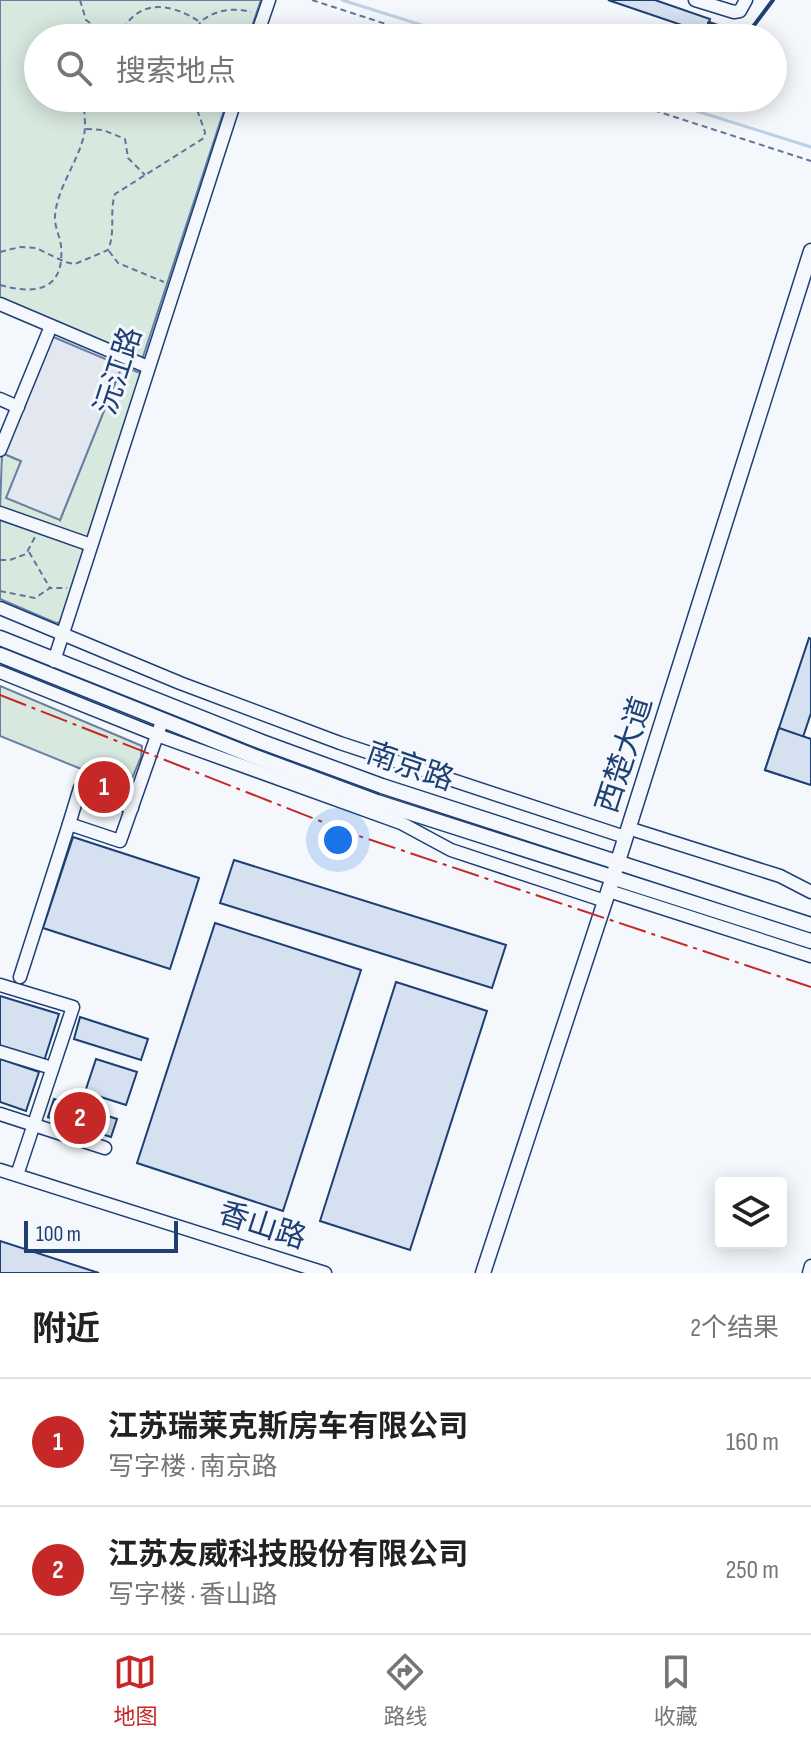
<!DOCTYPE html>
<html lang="zh">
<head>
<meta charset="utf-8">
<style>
  :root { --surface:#fff; --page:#f2f2f2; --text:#222; --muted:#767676; --line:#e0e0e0; --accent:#c62828 }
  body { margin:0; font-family:"Sofia Sans Condensed","Noto Sans SC",sans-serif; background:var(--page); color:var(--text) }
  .controls { position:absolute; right:24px; bottom:24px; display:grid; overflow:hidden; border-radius:8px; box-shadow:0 4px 20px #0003 }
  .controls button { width:72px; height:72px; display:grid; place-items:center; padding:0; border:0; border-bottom:2px solid var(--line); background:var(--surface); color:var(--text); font:40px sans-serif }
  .scale { position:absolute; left:24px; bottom:20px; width:154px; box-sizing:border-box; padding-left:8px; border:4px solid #1d3f73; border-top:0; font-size:22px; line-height:28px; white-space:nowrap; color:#1d3f73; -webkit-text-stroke:6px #f4f7fb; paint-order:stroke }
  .you { position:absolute; left:338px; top:840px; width:28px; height:28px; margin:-20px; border:6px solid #fff; border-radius:50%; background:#1a73e8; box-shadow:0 0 0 12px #1a73e833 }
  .badge { display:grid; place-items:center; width:52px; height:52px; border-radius:50%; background:var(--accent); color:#fff; font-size:26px; font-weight:700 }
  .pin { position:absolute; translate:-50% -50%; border:4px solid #fff; box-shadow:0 2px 8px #0006 }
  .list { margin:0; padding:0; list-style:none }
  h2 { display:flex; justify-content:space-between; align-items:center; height:104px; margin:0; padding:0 32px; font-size:34px }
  h2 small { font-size:26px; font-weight:400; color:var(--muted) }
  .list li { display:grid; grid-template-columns:52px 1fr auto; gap:24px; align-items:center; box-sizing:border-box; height:128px; padding:0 32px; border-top:2px solid var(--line) }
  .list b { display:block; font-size:30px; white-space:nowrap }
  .list p { margin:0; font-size:26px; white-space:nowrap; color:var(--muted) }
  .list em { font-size:26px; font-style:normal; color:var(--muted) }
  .icon { flex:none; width:44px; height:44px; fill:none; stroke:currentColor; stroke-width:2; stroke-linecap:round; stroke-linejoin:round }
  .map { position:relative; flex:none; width:811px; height:1273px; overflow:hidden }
  .search { position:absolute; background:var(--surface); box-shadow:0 4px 20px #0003; left:24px; right:24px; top:24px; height:88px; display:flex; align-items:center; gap:20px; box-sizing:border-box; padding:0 28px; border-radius:44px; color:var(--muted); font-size:30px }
  .sheet { height:360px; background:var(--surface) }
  nav { display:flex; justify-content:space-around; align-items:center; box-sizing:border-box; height:112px; border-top:2px solid var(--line); background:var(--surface); font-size:22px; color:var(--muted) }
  nav a { display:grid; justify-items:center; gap:4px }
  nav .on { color:var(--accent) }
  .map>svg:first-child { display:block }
  .green { fill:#d7e8df; stroke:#687fa3; stroke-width:2 }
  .parking { fill:#e3e8f0; stroke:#687fa3; stroke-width:2 }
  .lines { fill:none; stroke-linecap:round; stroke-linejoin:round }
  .stream { stroke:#bed0e5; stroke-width:3 }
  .building { fill:#d5e0f0; stroke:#1d3f73; stroke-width:2 }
  .minor-casing { stroke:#1d3f73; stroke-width:15 }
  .major-casing { stroke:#1d3f73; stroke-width:17 }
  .path { stroke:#5e769c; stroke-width:2; stroke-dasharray:6 4; stroke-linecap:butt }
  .minor { stroke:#f4f7fb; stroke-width:12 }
  .major { stroke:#f4f7fb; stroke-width:14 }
  .wall { stroke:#1d3f73; stroke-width:4 }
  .power { stroke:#c62828; stroke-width:2; stroke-dasharray:28 6 4 6; stroke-linecap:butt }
  .labels { text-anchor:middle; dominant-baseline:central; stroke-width:6; stroke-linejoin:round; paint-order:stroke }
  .street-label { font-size:30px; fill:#1d3f73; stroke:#f4f7fb }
</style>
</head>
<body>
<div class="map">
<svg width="811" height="1273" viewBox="0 0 811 1273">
  <rect width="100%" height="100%" fill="#f4f7fb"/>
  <!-- green -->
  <g class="green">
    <polygon points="0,0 261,0 248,38 38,38 38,98 228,98 142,360 0,299"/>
    <polygon points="122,366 143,374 90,540 0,509 2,453 21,461 60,520"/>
    <polygon points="0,519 86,550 62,622 56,623 0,599"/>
    <polygon points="0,686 142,746 141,757 128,788 0,736"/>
  </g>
  <!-- parking -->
  <polygon class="parking" points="51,336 122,366 60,520 6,498 21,461 2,453"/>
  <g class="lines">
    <!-- stream -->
    <g class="stream">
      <polyline points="342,0 463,38"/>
      <polyline points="655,98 811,147"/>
    </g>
  </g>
  <!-- building -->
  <g class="building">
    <polygon points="608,0 655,0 710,19 705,33"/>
    <polygon points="809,638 811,639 811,713 803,737 811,739 811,785 765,770"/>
    <polygon points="779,728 811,739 811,785 765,770"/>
    <polygon points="73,837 199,878 170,969 43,928"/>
    <polygon points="234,860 506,945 492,988 220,903"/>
    <polygon points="215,923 361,970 283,1211 137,1163"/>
    <polygon points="396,982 487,1011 410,1250 320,1221"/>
    <polygon points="0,996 59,1014 44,1061 0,1047"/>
    <polygon points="80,1017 148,1039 141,1060 74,1039"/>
    <polygon points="0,1059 39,1072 26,1111 0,1102"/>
    <polygon points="96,1059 137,1072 126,1105 85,1092"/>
    <polygon points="54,1099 117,1119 111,1137 48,1117"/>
    <polygon points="0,1241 99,1273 0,1273"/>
  </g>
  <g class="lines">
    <defs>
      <g id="minor">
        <polyline points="695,0 734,12 740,11 746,0"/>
        <polyline points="256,38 269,0"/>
        <polyline points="0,304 148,367"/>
        <polyline points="0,399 18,407"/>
        <polyline points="0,450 51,326"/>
        <polyline points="0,513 91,545"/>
        <polyline points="0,608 180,683 340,743 625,837"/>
        <polyline points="54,661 236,98"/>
        <polyline points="0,672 157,735 401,823 451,850 605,901"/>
        <polyline points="69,824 80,788 132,808"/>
        <polyline points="628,828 780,876 811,892"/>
        <polyline points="609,891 811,956"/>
        <polyline points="20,977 69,824 120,841 160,727"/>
        <polyline points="0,985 73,1007 17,1175"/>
        <polyline points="0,1052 52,1068"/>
        <polyline points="0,1114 105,1148"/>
        <polyline points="0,1170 325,1273"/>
        <polyline points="809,1273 811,1266"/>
      </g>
      <g id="major">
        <polyline points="0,638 262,742 382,786 811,925"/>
        <polyline points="0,655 253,756 377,802 811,941"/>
        <polyline points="483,1273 613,877 811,251"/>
      </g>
    </defs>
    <!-- minor casing -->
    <use href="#minor" class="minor-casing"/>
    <!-- major casing -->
    <use href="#major" class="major-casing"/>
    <!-- path -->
    <g class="path">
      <polyline points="80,0 86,20 111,38"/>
      <polyline points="312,0 429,38"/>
      <path d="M 119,38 C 134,0 167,0 200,22"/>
      <path d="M 197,38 L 200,22 C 215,10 232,7 251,12"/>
      <polyline points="616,98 811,161"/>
      <polyline points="86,129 103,130 125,139 128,158 145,175"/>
      <polyline points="109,251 118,263 164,282"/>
      <path d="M 0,252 L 20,247 L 36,248 L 65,262 L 75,264 L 108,250 C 116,231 109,213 115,194 L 204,138 L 205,132 L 193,98"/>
      <path d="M 0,285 C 35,295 65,291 61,246 C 60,236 54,226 55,216 C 57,188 78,162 84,135 C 87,122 82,110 86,98"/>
      <polyline points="29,552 50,588"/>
      <polyline points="0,560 10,560 26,554 35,537"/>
      <polyline points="0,591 35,598 50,588 67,588"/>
    </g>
    <!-- minor -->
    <use href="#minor" class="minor"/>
    <!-- major -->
    <use href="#major" class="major"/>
    <!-- wall -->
    <polyline class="wall" points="709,23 746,36 773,0"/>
    <!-- power -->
    <polyline class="power" points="0,695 353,834 811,987"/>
  </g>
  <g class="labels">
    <!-- street labels -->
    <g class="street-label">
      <text transform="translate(119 371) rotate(-72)">沅江路</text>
      <text transform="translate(625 755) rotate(-72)">西楚大道</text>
      <text transform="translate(410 767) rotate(19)">南京路</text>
      <text transform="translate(262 1226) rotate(18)">香山路</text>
    </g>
  </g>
</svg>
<div class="controls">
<button><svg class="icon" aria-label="layers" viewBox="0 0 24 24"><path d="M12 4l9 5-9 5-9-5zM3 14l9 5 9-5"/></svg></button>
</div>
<div class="scale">100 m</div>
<div class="you"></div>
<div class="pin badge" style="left:104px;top:787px">1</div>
<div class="pin badge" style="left:80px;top:1118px">2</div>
<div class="search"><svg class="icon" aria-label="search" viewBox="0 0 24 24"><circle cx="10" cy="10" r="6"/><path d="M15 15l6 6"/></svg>搜索地点</div>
</div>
<section class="sheet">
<h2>附近<small>2个结果</small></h2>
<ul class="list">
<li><span class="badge">1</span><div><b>江苏瑞莱克斯房车有限公司</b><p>写字楼 · 南京路</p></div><em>160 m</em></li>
<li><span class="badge">2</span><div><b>江苏友威科技股份有限公司</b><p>写字楼 · 香山路</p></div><em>250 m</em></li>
</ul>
</section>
<nav>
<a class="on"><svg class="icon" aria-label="map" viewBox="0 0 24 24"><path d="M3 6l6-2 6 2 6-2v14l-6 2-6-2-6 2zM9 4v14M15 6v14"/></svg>地图</a>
<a><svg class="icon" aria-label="directions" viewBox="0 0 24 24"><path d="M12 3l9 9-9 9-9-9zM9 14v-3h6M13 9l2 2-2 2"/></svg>路线</a>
<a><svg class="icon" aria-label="saved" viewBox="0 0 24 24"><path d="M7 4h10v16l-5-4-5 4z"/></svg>收藏</a>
</nav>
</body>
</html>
